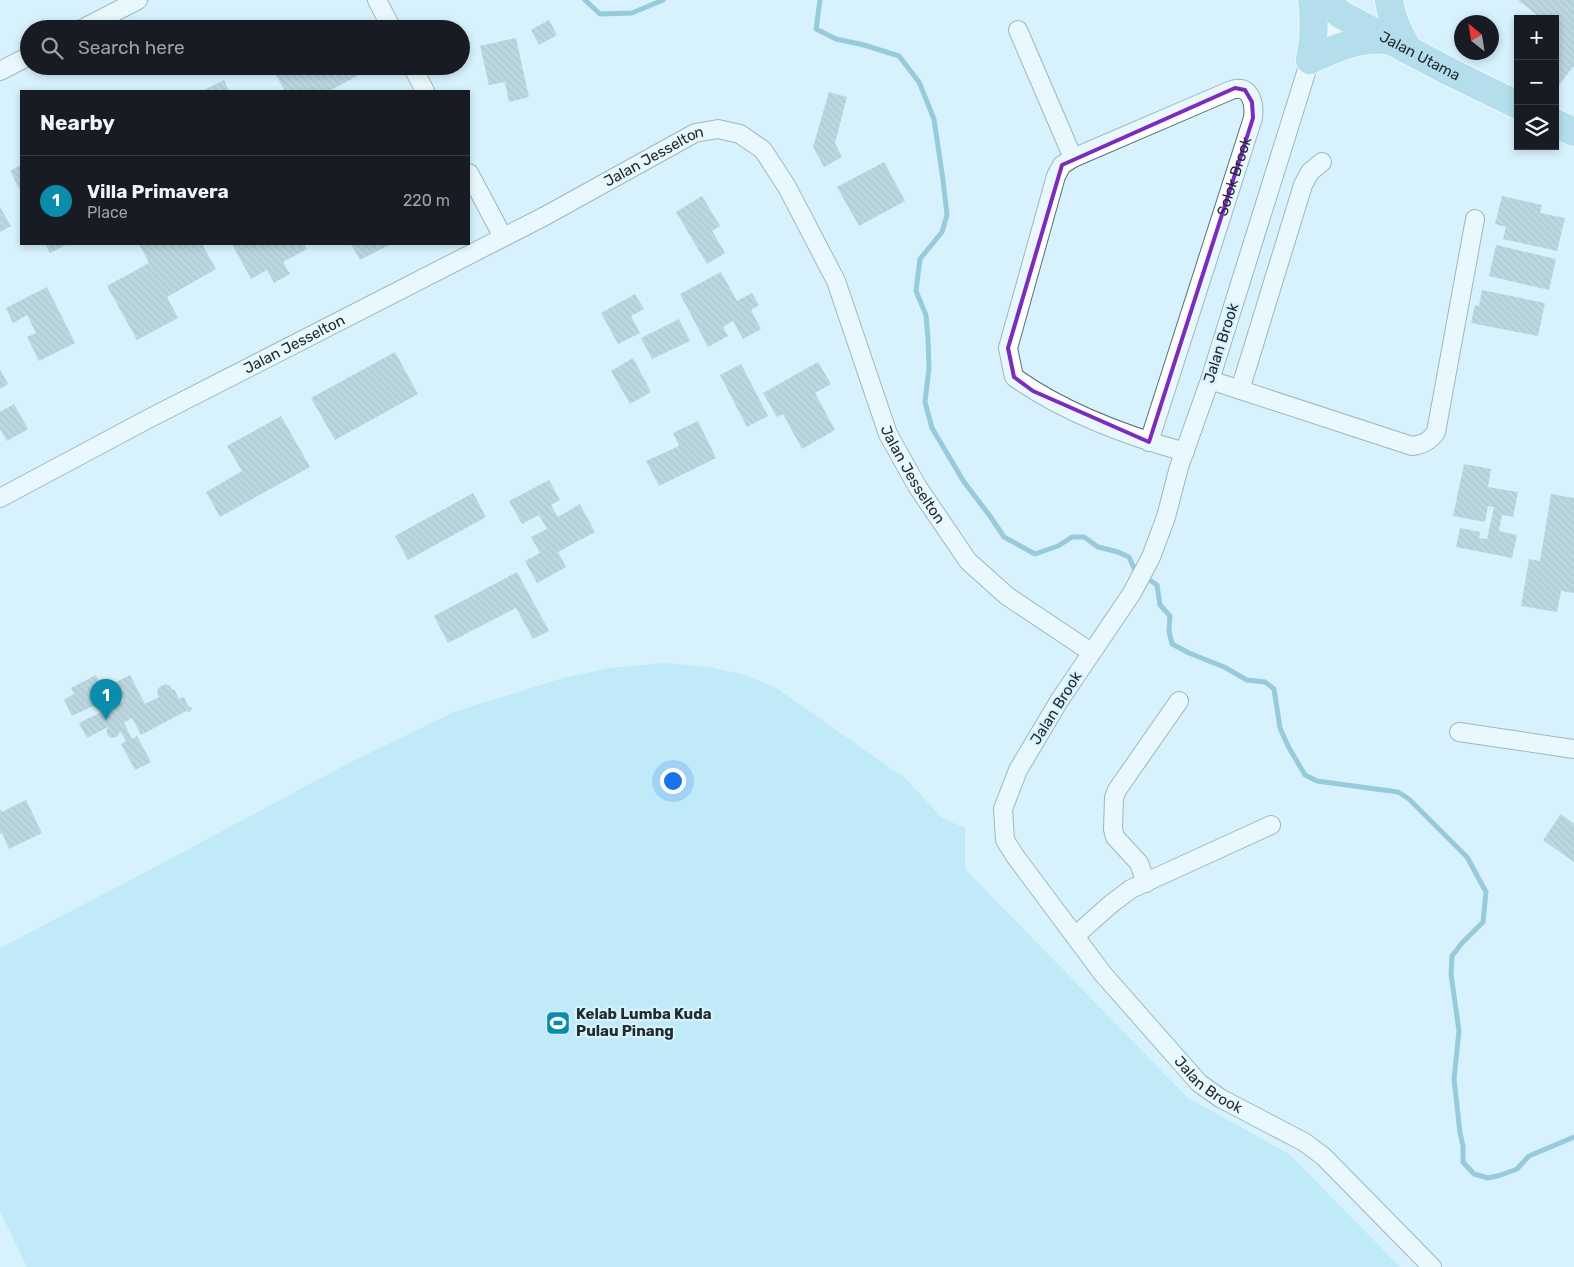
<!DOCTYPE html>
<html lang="en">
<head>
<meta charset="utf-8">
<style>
  :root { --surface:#171b24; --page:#242831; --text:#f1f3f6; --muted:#9ea1a6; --line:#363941; --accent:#0a8dad }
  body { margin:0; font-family:Rubik,sans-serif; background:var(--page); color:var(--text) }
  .controls { position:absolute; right:15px; top:15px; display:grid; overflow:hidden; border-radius:0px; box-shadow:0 2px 8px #0003 }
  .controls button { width:45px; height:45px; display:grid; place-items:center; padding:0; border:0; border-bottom:1px solid var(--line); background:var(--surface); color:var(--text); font:25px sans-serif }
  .compass { position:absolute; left:1454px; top:15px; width:45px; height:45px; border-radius:50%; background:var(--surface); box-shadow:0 2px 8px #0003; rotate:330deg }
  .you { position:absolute; left:672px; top:780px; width:18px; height:18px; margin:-12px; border:4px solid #fff; border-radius:50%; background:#1a73e8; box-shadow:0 0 0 8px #1a73e833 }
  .badge { display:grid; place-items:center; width:32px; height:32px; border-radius:50%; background:var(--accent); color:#fff; font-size:16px; font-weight:700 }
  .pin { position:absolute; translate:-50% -41px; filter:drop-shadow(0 1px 2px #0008) }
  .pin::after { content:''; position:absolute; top:26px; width:18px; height:15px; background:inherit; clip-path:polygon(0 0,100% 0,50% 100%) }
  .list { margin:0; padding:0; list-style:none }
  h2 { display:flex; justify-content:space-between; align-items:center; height:65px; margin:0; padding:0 20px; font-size:21px }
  h2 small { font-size:16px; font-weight:400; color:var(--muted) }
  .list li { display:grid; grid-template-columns:32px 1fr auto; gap:15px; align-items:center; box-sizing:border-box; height:90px; padding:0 20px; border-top:1px solid var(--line) }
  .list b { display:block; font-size:19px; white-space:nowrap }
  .list p { margin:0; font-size:16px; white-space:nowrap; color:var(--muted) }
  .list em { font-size:16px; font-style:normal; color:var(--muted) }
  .icon { flex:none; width:28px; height:28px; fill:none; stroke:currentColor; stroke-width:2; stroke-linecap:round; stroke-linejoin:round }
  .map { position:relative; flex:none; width:1574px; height:1267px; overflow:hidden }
  .search { position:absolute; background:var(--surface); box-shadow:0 2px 8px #0003; left:20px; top:20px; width:450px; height:55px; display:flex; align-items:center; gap:12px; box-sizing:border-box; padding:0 18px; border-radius:28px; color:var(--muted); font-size:19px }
  .panel { position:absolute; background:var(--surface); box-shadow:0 2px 8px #0003; left:20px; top:90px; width:450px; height:155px; border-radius:0px }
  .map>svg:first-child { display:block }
  .pitch { fill:#a6dff3 }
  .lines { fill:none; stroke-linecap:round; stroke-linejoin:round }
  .stream { stroke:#4a9bb5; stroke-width:5 }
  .building { fill:url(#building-back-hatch) }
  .minor-casing { stroke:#576f78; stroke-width:20 }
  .primary-casing { stroke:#fff; stroke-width:30 }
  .minor { stroke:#fff; stroke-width:18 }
  .primary { stroke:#8bc6d8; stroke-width:28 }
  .marked { fill:none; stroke:#7b2cbf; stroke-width:4; stroke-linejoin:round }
  .labels { text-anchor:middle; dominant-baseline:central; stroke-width:4.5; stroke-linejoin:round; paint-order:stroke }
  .street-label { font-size:15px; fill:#212b2f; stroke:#d7f2fc }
  .poi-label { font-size:15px; font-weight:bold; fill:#212b2f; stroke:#d7f2fc; text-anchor:start }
</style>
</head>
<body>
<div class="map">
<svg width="1574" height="1267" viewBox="0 0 1574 1267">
  <defs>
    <pattern id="building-back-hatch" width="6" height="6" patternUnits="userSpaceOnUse" patternTransform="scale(1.25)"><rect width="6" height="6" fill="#9bb5be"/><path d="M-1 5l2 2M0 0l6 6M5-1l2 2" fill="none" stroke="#7e939b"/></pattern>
  </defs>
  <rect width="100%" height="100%" fill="#d7f2fc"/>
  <!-- pitch -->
  <polygon class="pitch" points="665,663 708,667 742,674 775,687 906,779 942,818 965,828 965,869 1188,1098 1289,1154 1400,1267 27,1267 0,1211 0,948 144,873 347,764 454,712 563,678 610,668"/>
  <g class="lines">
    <!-- stream -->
    <g class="stream">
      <polyline points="585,0 600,14 632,13 663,0"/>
      <polyline points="820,0 816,29 836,39 864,45 899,56 919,82 934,119 943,180 947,215 942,232 920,259 916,291 926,315 928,339 929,368 925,402 932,428 964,482 990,516 1004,537 1035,554 1058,546 1072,537 1084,537 1098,547 1118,552 1129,557 1135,570 1157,585 1160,605 1170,616 1169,631 1172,644 1189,653 1224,667 1247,680 1265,682 1274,689 1280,728 1288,746 1305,775 1317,781 1398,792 1409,799 1467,857 1486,892 1483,922 1462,943 1452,956 1451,974 1459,1031 1454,1079 1460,1133 1463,1146 1463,1162 1474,1174 1488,1178 1501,1175 1517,1169 1529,1156 1574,1137"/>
    </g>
  </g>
  <!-- building -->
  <g class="building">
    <polygon points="1518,0 1574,0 1574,66 1555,90 1555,19 1542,19"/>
    <polygon points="549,20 557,35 539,45 531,30"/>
    <polygon points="516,38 529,97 509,102 505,82 489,85 480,46"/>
    <polygon points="275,66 354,66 359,75 329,91 285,91 272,68"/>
    <polygon points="224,80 229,91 202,91"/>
    <polygon points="829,92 847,97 835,143 842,157 824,167 813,147"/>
    <polygon points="884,162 905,201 859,226 837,187"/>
    <polygon points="21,165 21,192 10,171"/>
    <polygon points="702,196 720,226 712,231 725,253 707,264 676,212"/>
    <polygon points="1502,196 1542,205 1540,213 1565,218 1557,251 1503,239 1506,227 1495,224"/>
    <polygon points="0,207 11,226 0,232"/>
    <polygon points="45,244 68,244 50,253"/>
    <polygon points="139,244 202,244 216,269 167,297 178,318 137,340 107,286 149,263"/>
    <polygon points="232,244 304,244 307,249 283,262 290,274 274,283 267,270 251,279"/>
    <polygon points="351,244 391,244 360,260"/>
    <polygon points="1496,245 1556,259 1549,290 1489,276"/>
    <polygon points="721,272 737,301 752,293 759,305 751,310 761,329 743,339 733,321 723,327 728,336 708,347 680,294"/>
    <polygon points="47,287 75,343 39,361 27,337 36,333 27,315 13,323 6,308"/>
    <polygon points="1482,290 1545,303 1538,336 1471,323 1475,305 1479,306"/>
    <polygon points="635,294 644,309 631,316 640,333 618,344 601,313"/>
    <polygon points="679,319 690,341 652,359 641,338"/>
    <polygon points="395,352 418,394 335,440 311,398"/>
    <polygon points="633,358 651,392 630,404 611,371"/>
    <polygon points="818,362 831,384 815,393 835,430 802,449 783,414 777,417 763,393"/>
    <polygon points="741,364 768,416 747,427 720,375"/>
    <polygon points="0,369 8,384 0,389"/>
    <polygon points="14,404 28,429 7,441 0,429 0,412"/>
    <polygon points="281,416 310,467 220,517 206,492 242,471 227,446"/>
    <polygon points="698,421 716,458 659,486 646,461 679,446 673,433"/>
    <polygon points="1464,464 1491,469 1488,487 1518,492 1513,517 1502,515 1499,531 1517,535 1512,558 1456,547 1460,528 1480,532 1479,538 1487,539 1494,507 1488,506 1485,522 1453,516"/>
    <polygon points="549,480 560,500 551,505 558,517 580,504 595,532 558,552 566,567 537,583 525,561 540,553 531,537 547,529 539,515 522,524 509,501"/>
    <polygon points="473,493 486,517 408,560 395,536"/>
    <polygon points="1551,494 1574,498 1574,593 1561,591 1557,612 1521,606 1529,559 1540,561"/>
    <polygon points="517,572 549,631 533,639 516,608 448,643 434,616"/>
    <polygon points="96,675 109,699 104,702 108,709 124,701 114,683 130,675 145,704 159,697 157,693 158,688 165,684 170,686 172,690 174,689 179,699 184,697 188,706 192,708 190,712 186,711 141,735 132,718 124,723 132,739 137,736 151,762 135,770 121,744 126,741 120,731 118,736 114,738 109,737 106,732 108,727 87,738 79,723 99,713 95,705 72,716 64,700 74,694 71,688"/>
    <polygon points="26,800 42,833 9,849 2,833 0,834 0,809 2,812"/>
    <polygon points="1561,814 1574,824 1574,862 1543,840"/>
  </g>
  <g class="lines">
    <defs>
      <g id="minor">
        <polyline points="377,0 392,29"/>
        <path id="s1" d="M 1340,14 L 1310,60 L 1210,380 L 1179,467 L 1166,517 L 1151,557 L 1132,593 L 1059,701 L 1018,770 L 1003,809 L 1005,840 L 1015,856 L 1103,974 L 1199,1083 L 1220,1098 L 1304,1142 L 1323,1156 L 1432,1267"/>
        <polyline points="82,29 138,0"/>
        <polyline points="1018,30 1073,158"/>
        <polyline points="412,66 425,91"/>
        <polyline points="0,71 29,56"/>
        <polyline points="469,173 503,237"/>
        <path d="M 1210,380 L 1412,446 C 1423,445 1430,441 1436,432 L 1475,219"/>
        <polyline points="1240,390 1303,185 1310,172 1322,162"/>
        <path id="s2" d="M 1149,442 L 1253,118 C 1255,101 1249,82 1229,91 L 1073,158 L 1062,165 L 1056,176 L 1008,348 L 1014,377 C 1063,412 1127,436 1185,452"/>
        <path id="s3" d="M 0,498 L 148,419 L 545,216 L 695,133 L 718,129 L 740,134 L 763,150 L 787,187 L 836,281 L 888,434 L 917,486 L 968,561 L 1007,596 L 1091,652"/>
        <polyline points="1459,732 1574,749"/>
        <polyline points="1146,883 1139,863 1115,837 1113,829 1114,798 1117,790 1179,701"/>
        <polyline points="1075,936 1111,904 1131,889 1271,825"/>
      </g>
      <g id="primary">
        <path id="s4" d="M 1326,0 L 1340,14 L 1452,73 L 1518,105"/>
        <path d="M 1389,0 C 1391,18 1399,33 1408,49"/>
        <path d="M 1310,60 C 1336,48 1362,36 1390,41"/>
        <path d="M 1310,60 C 1314,39 1315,21 1312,0"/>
        <polyline points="1555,123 1574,132"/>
      </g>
    </defs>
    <!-- minor casing -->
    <use href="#minor" class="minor-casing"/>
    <!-- primary casing -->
    <use href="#primary" class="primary-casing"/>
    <!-- minor -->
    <use href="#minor" class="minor"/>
    <!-- primary -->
    <use href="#primary" class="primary"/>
  </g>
  <!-- marked area -->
  <path d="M0 0H1574V1267H0ZM 1235,88 L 1245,90 L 1252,102 L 1253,118 L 1149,442 L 1033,391 L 1014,377 L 1008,348 L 1062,165 Z" fill="#d7f2fc" fill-opacity=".55" fill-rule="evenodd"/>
  <path class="marked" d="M 1235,88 L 1245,90 L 1252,102 L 1253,118 L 1149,442 L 1033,391 L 1014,377 L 1008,348 L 1062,165 Z"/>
  <!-- icons -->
  <defs>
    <symbol id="stadium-square" viewBox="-11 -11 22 22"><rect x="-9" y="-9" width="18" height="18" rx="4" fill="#0a8dad" stroke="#d7f2fc"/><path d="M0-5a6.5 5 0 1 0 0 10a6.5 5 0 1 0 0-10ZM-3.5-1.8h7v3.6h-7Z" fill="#fff"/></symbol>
  </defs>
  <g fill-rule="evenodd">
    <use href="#stadium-square" x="544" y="1009" width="28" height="28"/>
  </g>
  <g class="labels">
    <!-- street labels -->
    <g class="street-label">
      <text stroke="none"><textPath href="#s4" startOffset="110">Jalan Utama</textPath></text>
      <text stroke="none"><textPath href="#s3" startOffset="738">Jalan Jesselton</textPath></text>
      <text stroke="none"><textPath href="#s2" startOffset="279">Solok Brook</textPath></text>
      <text transform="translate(1221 343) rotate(-72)">Jalan Brook</text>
      <text stroke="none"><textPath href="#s3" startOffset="332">Jalan Jesselton</textPath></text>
      <text stroke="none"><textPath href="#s3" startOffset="1218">Jalan Jesselton</textPath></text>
      <text transform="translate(1056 708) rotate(-58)">Jalan Brook</text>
      <text stroke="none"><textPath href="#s1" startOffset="1221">Jalan Brook</textPath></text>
    </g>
    <!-- poi labels -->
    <g class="poi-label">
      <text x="576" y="1014">Kelab Lumba Kuda<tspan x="576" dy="17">Pulau Pinang</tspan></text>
    </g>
  </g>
</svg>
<div class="controls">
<button>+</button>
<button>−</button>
<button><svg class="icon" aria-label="layers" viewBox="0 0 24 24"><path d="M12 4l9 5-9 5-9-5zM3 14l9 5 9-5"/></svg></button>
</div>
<svg class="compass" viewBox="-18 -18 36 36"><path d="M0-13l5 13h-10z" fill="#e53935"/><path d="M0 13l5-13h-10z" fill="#9ea1a6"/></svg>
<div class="you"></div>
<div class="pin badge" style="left:106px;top:720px">1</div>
<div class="search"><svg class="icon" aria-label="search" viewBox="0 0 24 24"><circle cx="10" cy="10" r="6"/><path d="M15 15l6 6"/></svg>Search here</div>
<section class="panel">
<h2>Nearby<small></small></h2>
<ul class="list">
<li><span class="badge">1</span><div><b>Villa Primavera</b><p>Place</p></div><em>220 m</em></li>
</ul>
</section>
</div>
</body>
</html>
